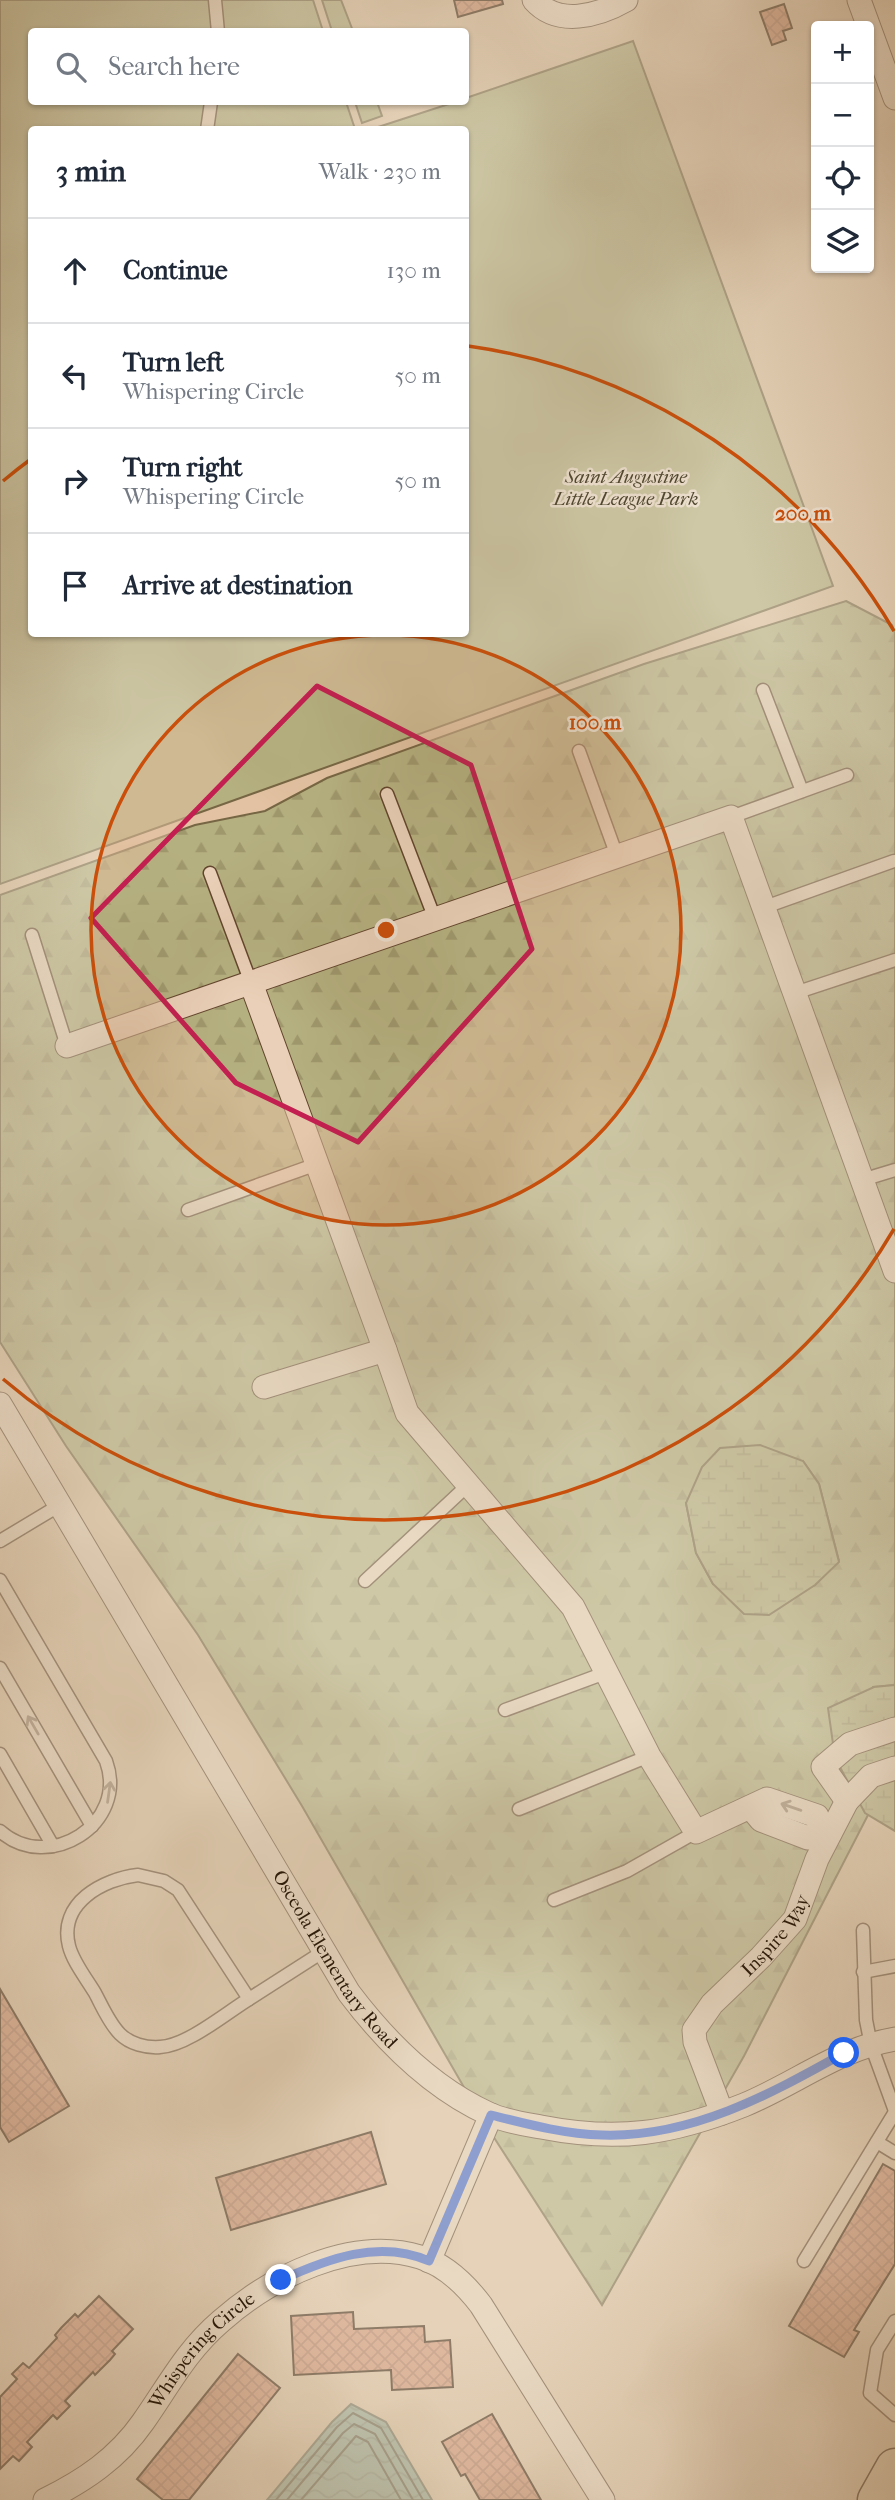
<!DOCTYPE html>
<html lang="en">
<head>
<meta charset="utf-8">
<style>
  :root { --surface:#fff; --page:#f6f6f7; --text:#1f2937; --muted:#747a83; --line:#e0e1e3 }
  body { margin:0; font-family:"IM FELL French Canon",serif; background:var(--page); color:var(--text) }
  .controls { position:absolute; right:21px; top:21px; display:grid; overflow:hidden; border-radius:7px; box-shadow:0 2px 5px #0004 }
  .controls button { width:63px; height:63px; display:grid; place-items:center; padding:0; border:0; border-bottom:2px solid var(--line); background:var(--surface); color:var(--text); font:35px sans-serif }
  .stop { position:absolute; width:21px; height:21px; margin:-16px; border:5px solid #2563eb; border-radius:50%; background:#fff }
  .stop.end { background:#2563eb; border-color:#fff; box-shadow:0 2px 7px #0008 }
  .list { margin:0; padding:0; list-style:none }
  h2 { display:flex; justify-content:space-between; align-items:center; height:91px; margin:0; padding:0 28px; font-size:30px }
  h2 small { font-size:23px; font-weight:400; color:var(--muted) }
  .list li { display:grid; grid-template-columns:46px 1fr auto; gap:21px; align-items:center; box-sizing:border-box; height:105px; padding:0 28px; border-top:2px solid var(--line) }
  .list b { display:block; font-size:26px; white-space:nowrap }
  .list p { margin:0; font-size:23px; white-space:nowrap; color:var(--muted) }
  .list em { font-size:23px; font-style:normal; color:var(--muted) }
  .icon { flex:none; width:38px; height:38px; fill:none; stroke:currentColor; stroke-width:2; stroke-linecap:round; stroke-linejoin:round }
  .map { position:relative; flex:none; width:895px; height:2500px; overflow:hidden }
  .search { position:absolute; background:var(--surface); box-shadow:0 2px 5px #0004; left:28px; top:28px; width:441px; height:77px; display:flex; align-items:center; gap:18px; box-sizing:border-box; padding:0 24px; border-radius:7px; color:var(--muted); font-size:26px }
  .panel { position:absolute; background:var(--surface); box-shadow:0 2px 5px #0004; left:28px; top:126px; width:441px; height:511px; border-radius:7px }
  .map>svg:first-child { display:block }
  .forest { fill:url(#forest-firs); stroke:#6b694c; stroke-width:2; fill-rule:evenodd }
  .wetland { fill:url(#wetland-marsh); stroke:#6b694c; stroke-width:2 }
  .green { fill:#b2bd91; stroke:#6b694c; stroke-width:2 }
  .water { fill:url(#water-waves); stroke:#687769; stroke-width:2 }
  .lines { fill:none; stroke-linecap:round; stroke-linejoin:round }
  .shore { stroke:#5d6659; stroke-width:2 }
  .building { fill:url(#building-cross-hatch); stroke:#241507; stroke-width:2 }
  .lane-casing { stroke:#544433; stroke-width:15 }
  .street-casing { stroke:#544433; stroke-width:25 }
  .highway-casing { stroke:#241507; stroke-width:41 }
  .lane { stroke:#eee2d1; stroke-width:12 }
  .street { stroke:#eee2d1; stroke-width:23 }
  .highway { stroke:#e5d2b8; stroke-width:38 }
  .oneway { stroke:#938676 }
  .route { stroke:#2563eb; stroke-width:9 }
  .marked { fill:none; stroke:#c2185b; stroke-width:5; stroke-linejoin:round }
  .ring { fill:none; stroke:#cb4f0b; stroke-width:3.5 }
  .labels { text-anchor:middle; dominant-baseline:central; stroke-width:5; stroke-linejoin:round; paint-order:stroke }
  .park-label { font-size:19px; font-style:italic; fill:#4f4730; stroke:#eee2d1 }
  .street-label { font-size:19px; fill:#241507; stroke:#eee2d1 }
  .centre { fill:#cb4f0b; stroke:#eee2d1; stroke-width:3.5 }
  .ring-label { font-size:21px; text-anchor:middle; font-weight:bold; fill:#cb4f0b; stroke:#eee2d1; stroke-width:5; stroke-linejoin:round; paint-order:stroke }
</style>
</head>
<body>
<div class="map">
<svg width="895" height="2500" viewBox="0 0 895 2500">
  <defs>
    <pattern id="forest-firs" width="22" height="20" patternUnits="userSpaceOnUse" patternTransform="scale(1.75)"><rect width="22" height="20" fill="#b2bd91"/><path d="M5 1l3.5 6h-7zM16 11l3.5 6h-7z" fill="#99a27c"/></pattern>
    <pattern id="wetland-marsh" width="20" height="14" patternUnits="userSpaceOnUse" patternTransform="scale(1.75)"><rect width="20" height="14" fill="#b2bd91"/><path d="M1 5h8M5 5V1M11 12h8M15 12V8" fill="none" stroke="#99a27c"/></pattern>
    <pattern id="water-waves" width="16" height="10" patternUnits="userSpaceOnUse" patternTransform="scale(1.75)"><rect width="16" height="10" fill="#96b8ab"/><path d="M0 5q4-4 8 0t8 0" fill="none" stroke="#819d92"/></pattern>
    <pattern id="building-cross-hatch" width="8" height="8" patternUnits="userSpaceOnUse" patternTransform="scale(1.75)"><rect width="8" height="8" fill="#d89b82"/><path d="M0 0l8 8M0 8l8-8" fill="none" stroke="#af7d68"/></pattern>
  </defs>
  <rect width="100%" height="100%" fill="#e5d2b8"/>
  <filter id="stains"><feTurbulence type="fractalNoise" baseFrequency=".00286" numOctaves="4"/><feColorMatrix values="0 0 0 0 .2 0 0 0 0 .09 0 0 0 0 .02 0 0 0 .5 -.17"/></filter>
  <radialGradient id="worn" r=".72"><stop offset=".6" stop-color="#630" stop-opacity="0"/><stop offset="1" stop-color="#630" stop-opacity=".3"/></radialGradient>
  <!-- forest -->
  <path class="forest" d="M 846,601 L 892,625 L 895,633 L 895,1685 L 873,1687 L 835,1758 L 868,1815 L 744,2056 L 602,2305 L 484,2122 L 302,1806 L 198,1635 L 66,1446 L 0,1342 L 0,895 L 195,825 L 265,811 L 327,778 L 644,664 ZM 803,1461 L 819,1484 L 839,1561 L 815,1585 L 799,1593 L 713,1584 L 696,1553 L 686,1503 Z"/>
  <!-- wetland -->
  <g class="wetland">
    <polygon points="760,1445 803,1461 819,1484 839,1562 815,1585 769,1615 744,1614 713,1584 696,1553 686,1503 702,1467 720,1448"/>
    <polygon points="895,1685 895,1831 865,1813 835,1758 828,1708 874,1687"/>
  </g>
  <!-- green -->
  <g class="green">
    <polygon points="0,0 313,0 323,31 32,32 32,102 346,102 355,129 32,130 32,634 466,634 466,130 372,129 455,102 466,102 466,98 633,41 833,586 0,884"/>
    <polygon points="322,0 341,0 353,31 332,31"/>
    <polygon points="355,102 377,102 382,116 362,123"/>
  </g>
  <!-- water -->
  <polygon class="water" points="351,2404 386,2422 432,2500 267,2500 332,2422"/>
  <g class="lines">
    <!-- shore -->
    <g class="shore">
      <polyline points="276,2500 337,2427 353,2413 381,2428 423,2500"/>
      <polyline points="287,2500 343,2433 354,2424 375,2434 413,2500"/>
      <polyline points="301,2500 356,2436 368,2442 401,2500"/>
    </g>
  </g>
  <!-- building -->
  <g class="building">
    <polygon points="454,0 502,0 503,4 458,17"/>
    <polygon points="784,4 792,28 783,31 786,40 772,45 760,12"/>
    <polygon points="0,1989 69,2106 9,2142 0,2127"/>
    <polygon points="371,2132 386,2184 231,2230 216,2178"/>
    <polygon points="883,2164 895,2171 895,2264 854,2330 859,2332 844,2357 789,2326"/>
    <polygon points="99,2296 133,2329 112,2351 115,2354 110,2360 95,2375 93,2372 65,2401 70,2406 57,2419 53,2415 27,2442 32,2447 19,2461 13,2456 0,2469 0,2397 17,2379 12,2374 23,2363 29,2368 57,2338 55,2335 61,2328 75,2314 78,2317"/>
    <polygon points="353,2312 354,2329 424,2326 425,2342 450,2340 453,2387 392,2390 391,2370 294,2375 291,2316"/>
    <polygon points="238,2354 280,2388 189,2500 163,2500 137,2479"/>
    <polygon points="492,2414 541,2500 480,2500 465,2474 461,2476 442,2442"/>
  </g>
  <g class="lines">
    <defs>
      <g id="lane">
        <polyline points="215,0 218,32"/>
        <polyline points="207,130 211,102"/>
        <polyline points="763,690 802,791"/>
        <polyline points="579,751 617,856"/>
        <polyline points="387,794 435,919"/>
        <polyline points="731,817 847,775"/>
        <polyline points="210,873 251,983"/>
        <polyline points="765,907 894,861"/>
        <polyline points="32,935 67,1046"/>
        <polyline points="795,993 895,960"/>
        <polyline points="862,1180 895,1170"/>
        <polyline points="188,1210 317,1164"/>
        <polyline points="0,1541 60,1505"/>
        <path d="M 0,1580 L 106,1761 C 129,1824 48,1874 0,1831"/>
        <polyline points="365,1581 468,1485"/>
        <polyline points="0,1668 92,1826"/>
        <polyline points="505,1710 605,1673"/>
        <polyline points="0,1754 53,1846"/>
        <polyline points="519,1809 649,1756"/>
        <path d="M 138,1875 L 164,1881 L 178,1890 L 249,1999 C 226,2013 187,2046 160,2047 C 146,2048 130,2044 120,2034 C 109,2023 102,2006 95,1993 C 86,1978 73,1962 69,1946 C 58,1903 103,1879 138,1875 Z"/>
        <polyline points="554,1900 627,1871 696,1832"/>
        <polyline points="863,1930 866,2020 871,2045 895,2111"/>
        <polyline points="863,1972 895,1966"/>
        <polyline points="249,1999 324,1951"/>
        <polyline points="877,2142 895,2153"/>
        <polyline points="804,2261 895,2112"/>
        <polyline points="895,2321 877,2350 870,2393 895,2415"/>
      </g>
      <g id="street">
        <path d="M 534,0 C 558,27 598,16 626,0"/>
        <polyline points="859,0 895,98"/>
        <polyline points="251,983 385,1350 264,1387"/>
        <polyline points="67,1046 731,817 895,1271"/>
        <polyline points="385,1350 407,1413 573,1607 649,1756 696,1832 767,1799 817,1816 823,1830 830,1833"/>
        <path id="s1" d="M 0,1404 L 349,1993 C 386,2042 432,2088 489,2114 C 504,2121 524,2124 541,2127 C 618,2142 671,2134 744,2105 C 795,2084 840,2048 895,2039"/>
        <polyline points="847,1801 823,1767 850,1744 895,1729"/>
        <polyline points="751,1808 761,1820 808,1838 823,1830"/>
        <path id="s2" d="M 722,2113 L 695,2042 L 694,2030 L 712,2004 L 761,1957 L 795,1919 L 817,1859 L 847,1801 L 871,1776 L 895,1768"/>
        <polyline points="429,2261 491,2115"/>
        <path id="s3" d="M 45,2500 C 84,2481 118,2458 143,2422 C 169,2385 186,2351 221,2321 C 271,2277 352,2236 420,2257 C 446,2265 465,2284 481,2305 L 603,2500"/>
      </g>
      <polyline id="highway" points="877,2500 895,2468"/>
    </defs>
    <!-- lane casing -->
    <use href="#lane" class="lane-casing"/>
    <!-- street casing -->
    <use href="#street" class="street-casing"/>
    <!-- highway casing -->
    <use href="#highway" class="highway-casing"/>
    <!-- lane -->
    <use href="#lane" class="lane"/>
    <!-- street -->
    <use href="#street" class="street"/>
    <!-- highway -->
    <use href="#highway" class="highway"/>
  </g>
  <!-- one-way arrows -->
  <defs><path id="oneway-shaft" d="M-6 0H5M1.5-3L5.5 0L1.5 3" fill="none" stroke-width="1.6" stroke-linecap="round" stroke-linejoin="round" transform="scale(1.75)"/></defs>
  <g class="oneway">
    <use href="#oneway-shaft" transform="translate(33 1725) rotate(-120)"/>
    <use href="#oneway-shaft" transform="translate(109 1792) rotate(-82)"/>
    <use href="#oneway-shaft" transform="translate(791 1807) rotate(-161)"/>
  </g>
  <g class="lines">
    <!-- route -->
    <path class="route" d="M 281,2280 C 327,2259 379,2239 429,2261 L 491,2115 C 527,2124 564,2134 602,2135 C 690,2138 769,2095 844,2053"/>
  </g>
  <!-- marked area -->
  <path d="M0 0H895V2500H0ZM 317,686 L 471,765 L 532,949 L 358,1142 L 236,1083 L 91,918 Z" fill="#e5d2b8" fill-opacity=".55" fill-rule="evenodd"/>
  <path class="marked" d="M 317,686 L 471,765 L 532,949 L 358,1142 L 236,1083 L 91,918 Z"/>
  <!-- distance rings -->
  <circle cx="386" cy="930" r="295" fill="#cb4f0b" fill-opacity=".12"/>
  <g class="ring">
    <circle cx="386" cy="930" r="295"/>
    <path d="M894 1229A590 590 0 0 1 3 1379M3 481A590 590 0 0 1 31 459M468 346A590 590 0 0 1 894 631"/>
  </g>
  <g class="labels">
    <!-- park labels -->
    <g class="park-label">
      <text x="626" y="477">Saint Augustine<tspan x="626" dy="22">Little League Park</tspan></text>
    </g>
    <!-- street labels -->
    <g class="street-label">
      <text stroke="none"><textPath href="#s2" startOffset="214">Inspire Way</textPath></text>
      <text stroke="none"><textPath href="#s1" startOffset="649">Osceola Elementary Road</textPath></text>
      <text stroke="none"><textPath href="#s3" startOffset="220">Whispering Circle</textPath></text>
    </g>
  </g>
  <circle cx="386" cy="930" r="10" class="centre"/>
  <g class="ring-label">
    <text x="803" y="520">200 m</text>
    <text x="595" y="729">100 m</text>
  </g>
  <rect width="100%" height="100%" filter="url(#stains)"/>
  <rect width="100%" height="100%" fill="url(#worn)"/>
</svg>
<div class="controls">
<button>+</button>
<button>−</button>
<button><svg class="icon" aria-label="locate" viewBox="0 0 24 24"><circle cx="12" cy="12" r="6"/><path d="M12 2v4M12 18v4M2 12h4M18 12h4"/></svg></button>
<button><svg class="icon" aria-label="layers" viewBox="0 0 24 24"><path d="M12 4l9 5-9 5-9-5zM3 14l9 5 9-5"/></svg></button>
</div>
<div class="stop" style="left:844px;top:2053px"></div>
<div class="stop end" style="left:281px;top:2280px"></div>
<div class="search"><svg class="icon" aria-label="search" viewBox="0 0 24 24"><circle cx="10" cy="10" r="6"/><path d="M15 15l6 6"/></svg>Search here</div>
<section class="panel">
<h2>3 min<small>Walk · 230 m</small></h2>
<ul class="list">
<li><svg class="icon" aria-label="ahead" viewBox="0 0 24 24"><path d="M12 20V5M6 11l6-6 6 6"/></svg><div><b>Continue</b></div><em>130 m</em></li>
<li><svg class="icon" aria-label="left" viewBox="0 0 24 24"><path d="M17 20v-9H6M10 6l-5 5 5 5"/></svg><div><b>Turn left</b><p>Whispering Circle</p></div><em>50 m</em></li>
<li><svg class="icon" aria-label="right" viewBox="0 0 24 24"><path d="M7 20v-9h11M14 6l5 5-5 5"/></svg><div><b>Turn right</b><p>Whispering Circle</p></div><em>50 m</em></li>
<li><svg class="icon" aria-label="arrive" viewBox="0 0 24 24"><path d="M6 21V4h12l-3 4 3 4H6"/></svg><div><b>Arrive at destination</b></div></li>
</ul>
</section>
</div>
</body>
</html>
